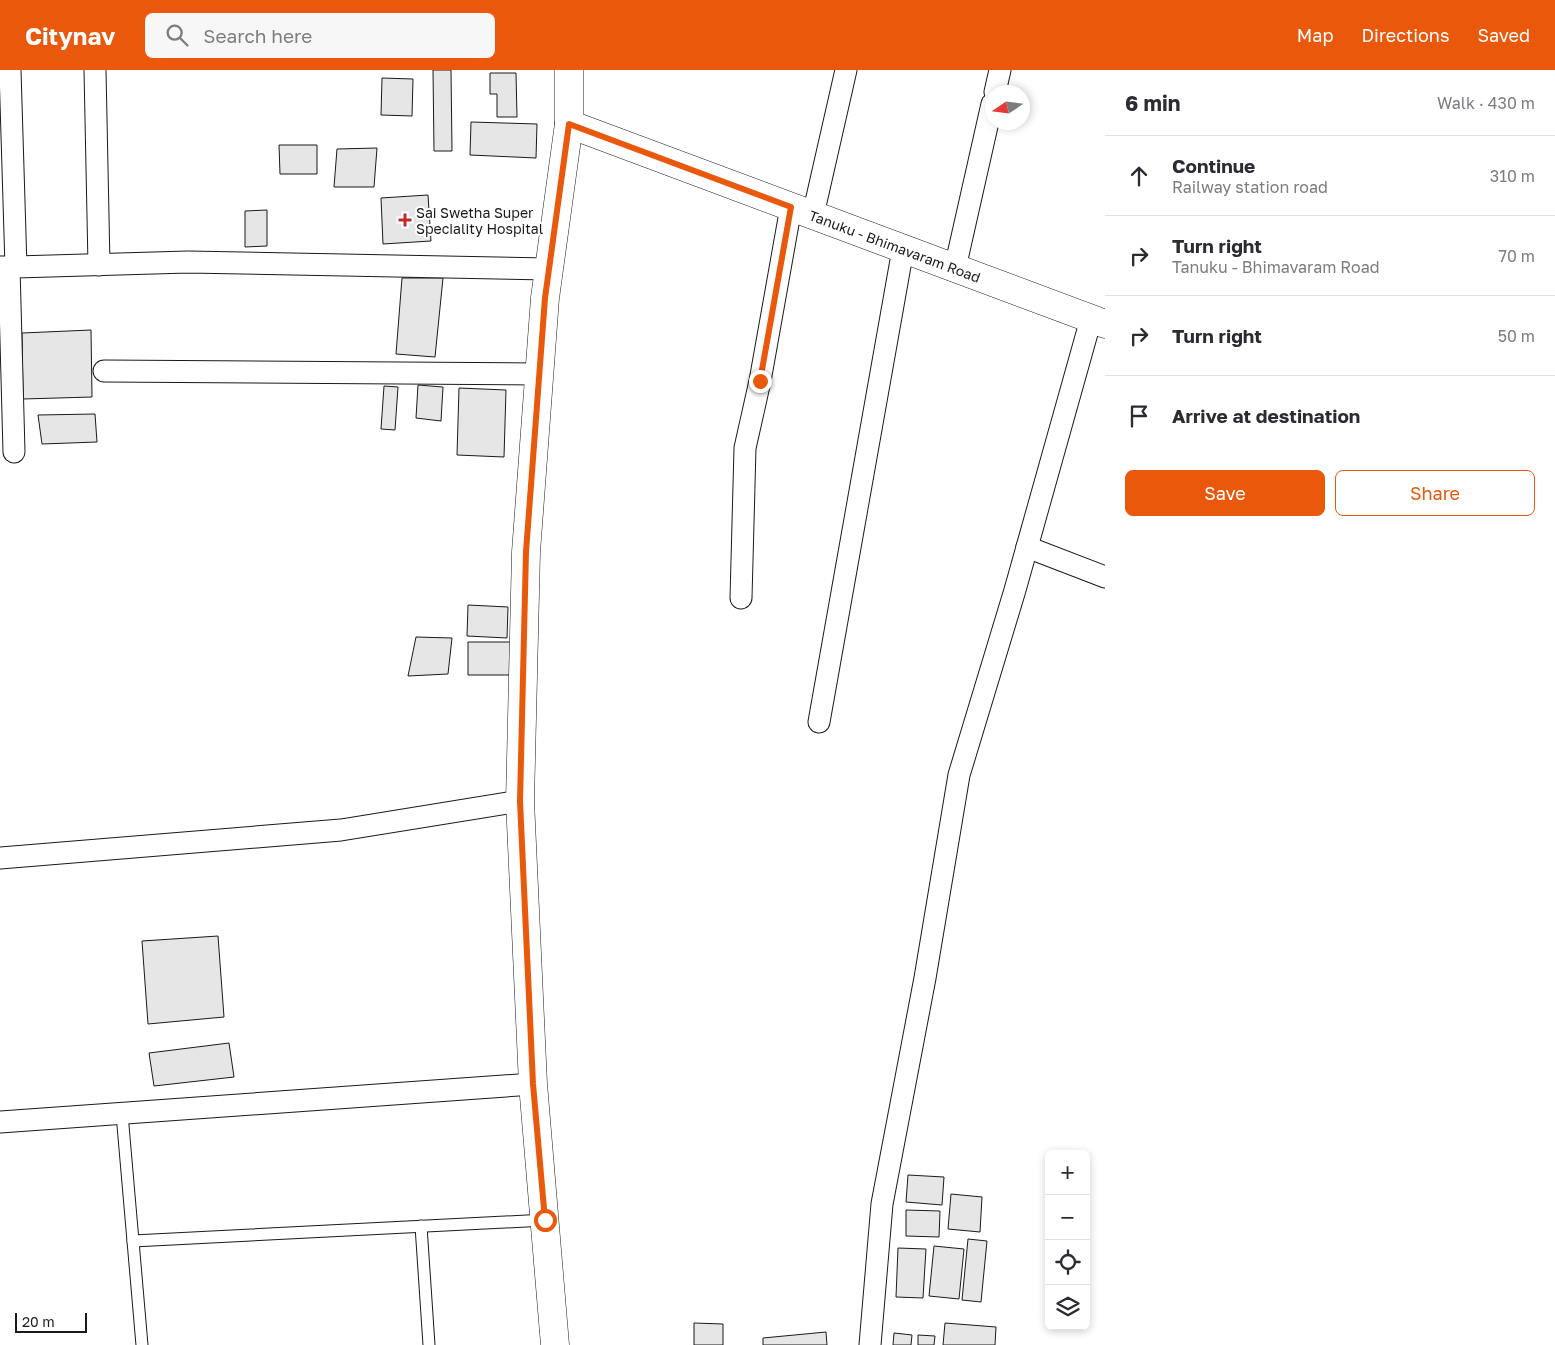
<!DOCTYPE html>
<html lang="en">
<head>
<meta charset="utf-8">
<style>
  :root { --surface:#fff; --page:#f7f7f7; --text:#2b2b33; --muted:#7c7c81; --line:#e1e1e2; --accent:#ea580c }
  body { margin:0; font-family:"Golos Text",sans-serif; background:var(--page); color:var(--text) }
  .controls { position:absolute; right:15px; bottom:15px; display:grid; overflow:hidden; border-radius:8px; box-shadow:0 2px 8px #0003 }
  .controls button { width:45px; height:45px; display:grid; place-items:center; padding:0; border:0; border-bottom:1px solid var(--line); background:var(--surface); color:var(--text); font:25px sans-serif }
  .compass { position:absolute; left:985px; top:15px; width:45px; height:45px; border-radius:50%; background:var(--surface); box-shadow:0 2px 8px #0003; rotate:257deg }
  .scale { position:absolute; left:15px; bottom:12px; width:72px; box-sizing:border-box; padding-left:5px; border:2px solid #1a1a1a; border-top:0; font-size:14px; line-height:18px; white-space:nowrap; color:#1a1a1a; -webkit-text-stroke:4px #fff; paint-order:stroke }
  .stop { position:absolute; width:15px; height:15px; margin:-11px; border:4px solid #ea580c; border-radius:50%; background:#fff }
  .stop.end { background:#ea580c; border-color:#fff; box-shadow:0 1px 5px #0008 }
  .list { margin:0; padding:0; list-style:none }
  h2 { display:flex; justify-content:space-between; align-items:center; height:65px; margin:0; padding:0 20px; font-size:21px }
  h2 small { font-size:16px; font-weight:400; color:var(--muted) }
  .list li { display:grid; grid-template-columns:32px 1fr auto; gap:15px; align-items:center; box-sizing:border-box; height:80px; padding:0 20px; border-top:1px solid var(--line) }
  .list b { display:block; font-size:19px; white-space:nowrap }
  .list p { margin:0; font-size:16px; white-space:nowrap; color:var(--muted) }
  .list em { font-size:16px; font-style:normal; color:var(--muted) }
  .actions { display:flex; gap:10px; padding:15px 20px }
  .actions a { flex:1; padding:11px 0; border:1px solid var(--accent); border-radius:8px; text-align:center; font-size:18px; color:var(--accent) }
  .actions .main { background:var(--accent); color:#fff }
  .icon { flex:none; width:28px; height:28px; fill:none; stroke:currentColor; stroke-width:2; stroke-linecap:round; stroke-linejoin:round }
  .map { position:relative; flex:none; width:1105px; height:1275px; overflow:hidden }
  header { display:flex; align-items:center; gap:30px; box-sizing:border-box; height:70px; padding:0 25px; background:var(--accent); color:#fff }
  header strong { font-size:24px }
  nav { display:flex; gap:28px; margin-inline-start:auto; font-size:18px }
  .search { width:350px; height:45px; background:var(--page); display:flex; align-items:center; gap:12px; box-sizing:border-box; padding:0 18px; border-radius:8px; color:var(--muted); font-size:19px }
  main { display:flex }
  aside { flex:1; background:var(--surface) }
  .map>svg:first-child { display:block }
  .building { fill:#e6e6e6; stroke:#1a1a1a }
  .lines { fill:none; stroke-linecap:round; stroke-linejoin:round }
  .service-casing { stroke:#1a1a1a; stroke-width:13 }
  .minor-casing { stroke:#1a1a1a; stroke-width:23 }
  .tertiary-casing { stroke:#1a1a1a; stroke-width:29 }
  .primary-casing { stroke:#1a1a1a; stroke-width:29 }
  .service { stroke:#fff; stroke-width:11 }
  .minor { stroke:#fff; stroke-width:21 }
  .tertiary { stroke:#fff; stroke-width:28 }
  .primary { stroke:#fff; stroke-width:28 }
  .route { stroke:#ea580c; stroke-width:6 }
  .poi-dot { fill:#c62828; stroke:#fff; stroke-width:2 }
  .labels { text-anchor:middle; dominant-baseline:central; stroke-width:4; stroke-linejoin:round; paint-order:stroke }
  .poi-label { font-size:14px; fill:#1a1a1a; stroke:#fff; text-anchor:start }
  .street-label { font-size:14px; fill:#1a1a1a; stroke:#fff }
</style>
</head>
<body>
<header>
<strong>Citynav</strong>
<div class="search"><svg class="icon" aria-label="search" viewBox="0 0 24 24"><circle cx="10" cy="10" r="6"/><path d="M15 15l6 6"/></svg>Search here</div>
<nav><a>Map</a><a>Directions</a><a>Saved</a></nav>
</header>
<main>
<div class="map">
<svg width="1105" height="1275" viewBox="0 0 1105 1275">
  <rect width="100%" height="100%" fill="#fff"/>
  <!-- building -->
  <g class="building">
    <polygon points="433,0 451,0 452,81 434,81"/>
    <polygon points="490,3 516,3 517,47 497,47 497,24 490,24"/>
    <polygon points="382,8 413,9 412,46 381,45"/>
    <polygon points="471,52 537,54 536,88 470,85"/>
    <polygon points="279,75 317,75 317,104 280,104"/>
    <polygon points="377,78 374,117 334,117 337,79"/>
    <polygon points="428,125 431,171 383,174 381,128"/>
    <polygon points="267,140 267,176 245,177 245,141"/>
    <polygon points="402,208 443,208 435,287 396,284"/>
    <polygon points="91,260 92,327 23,329 22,263"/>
    <polygon points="418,315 443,317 441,351 416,348"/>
    <polygon points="384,316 398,317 395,360 381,359"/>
    <polygon points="459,318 506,320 504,387 457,385"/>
    <polygon points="95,344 97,372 42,374 38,345"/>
    <polygon points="468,535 508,537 507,568 467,566"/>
    <polygon points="416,567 452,568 448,604 408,606"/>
    <polygon points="468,572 521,572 511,605 468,605"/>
    <polygon points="218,866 224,947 148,954 142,871"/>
    <polygon points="229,973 234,1007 154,1016 149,983"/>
    <polygon points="908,1105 944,1107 942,1135 906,1132"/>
    <polygon points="951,1124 982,1127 980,1162 948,1159"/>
    <polygon points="906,1140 940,1141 939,1167 906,1166"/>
    <polygon points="968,1169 987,1171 981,1232 962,1230"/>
    <polygon points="934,1176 964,1179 959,1229 929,1226"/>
    <polygon points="898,1178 926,1179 923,1228 896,1227"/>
    <polygon points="694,1253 723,1254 723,1275 694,1275"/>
    <polygon points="945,1253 996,1257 995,1275 943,1275"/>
    <polygon points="826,1262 827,1275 763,1275 763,1268"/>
    <polygon points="894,1263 912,1265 911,1275 893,1275"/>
    <polygon points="918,1265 935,1266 934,1275 918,1275"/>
  </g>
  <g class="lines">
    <defs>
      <g id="service">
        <polyline points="122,1044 142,1275"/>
        <polyline points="421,1156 429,1275"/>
        <polyline points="133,1171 545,1150"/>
      </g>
      <g id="minor">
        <polyline points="95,0 99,195"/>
        <polyline points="995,22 1000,0"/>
        <polyline points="813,145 846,0"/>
        <polyline points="0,197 16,197 10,0"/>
        <polyline points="9,197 14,382"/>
        <polyline points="16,197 188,192 549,199"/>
        <polyline points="955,198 992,34"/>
        <polyline points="104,301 539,304"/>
        <polyline points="1027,477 1105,507"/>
        <polyline points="741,528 745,378 760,311 791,137"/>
        <polyline points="819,652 903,179"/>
        <polyline points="0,788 341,760 520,731"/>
        <polyline points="0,1052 533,1014"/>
        <polyline points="870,1275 882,1134 925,908 959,705 1015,520 1091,249"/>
      </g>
      <polyline id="tertiary" points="555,1275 533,1014 520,731 526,482 545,228 569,54"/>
      <g id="primary">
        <path id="s1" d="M 569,0 L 569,54 L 1105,254"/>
      </g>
    </defs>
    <!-- service casing -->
    <use href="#service" class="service-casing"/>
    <!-- minor casing -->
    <use href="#minor" class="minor-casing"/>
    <!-- tertiary casing -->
    <use href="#tertiary" class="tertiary-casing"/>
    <!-- primary casing -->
    <use href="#primary" class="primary-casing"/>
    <!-- service -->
    <use href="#service" class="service"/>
    <!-- minor -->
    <use href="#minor" class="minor"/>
    <!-- tertiary -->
    <use href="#tertiary" class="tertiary"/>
    <!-- primary -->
    <use href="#primary" class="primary"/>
  </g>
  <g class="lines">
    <!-- route -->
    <polyline class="route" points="545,1150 533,1014 520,731 526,482 545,228 569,54 791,137 760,311"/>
  </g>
  <!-- markers -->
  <path class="poi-dot" d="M402.5 142.5h5v5h5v5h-5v5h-5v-5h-5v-5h5z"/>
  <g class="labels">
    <!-- poi labels -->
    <g class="poi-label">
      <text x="416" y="142">Sai Swetha Super<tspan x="416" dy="16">Speciality Hospital</tspan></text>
    </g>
    <!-- street labels -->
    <g class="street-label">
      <text stroke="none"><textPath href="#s1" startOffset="402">Tanuku - Bhimavaram Road</textPath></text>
    </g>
  </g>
</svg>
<div class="controls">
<button>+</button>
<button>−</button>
<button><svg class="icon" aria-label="locate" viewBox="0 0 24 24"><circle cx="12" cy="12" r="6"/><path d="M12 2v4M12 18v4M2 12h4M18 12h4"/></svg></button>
<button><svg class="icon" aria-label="layers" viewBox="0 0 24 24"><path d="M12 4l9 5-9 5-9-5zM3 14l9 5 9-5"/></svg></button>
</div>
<svg class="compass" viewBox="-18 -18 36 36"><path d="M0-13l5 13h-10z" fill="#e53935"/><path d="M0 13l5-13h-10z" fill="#7c7c81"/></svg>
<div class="scale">20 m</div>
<div class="stop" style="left:545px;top:1150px"></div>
<div class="stop end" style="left:760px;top:311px"></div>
</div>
<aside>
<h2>6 min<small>Walk · 430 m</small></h2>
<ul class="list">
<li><svg class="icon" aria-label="ahead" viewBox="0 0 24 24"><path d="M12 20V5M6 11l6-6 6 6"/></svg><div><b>Continue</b><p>Railway station road</p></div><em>310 m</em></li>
<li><svg class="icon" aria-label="right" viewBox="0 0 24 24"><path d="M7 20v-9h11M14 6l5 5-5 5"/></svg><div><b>Turn right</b><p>Tanuku - Bhimavaram Road</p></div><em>70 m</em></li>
<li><svg class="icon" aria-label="right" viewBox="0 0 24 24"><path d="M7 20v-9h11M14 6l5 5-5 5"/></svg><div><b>Turn right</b></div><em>50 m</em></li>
<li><svg class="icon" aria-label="arrive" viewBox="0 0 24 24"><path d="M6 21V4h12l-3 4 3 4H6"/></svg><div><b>Arrive at destination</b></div></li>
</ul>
<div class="actions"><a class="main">Save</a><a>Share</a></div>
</aside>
</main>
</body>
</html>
